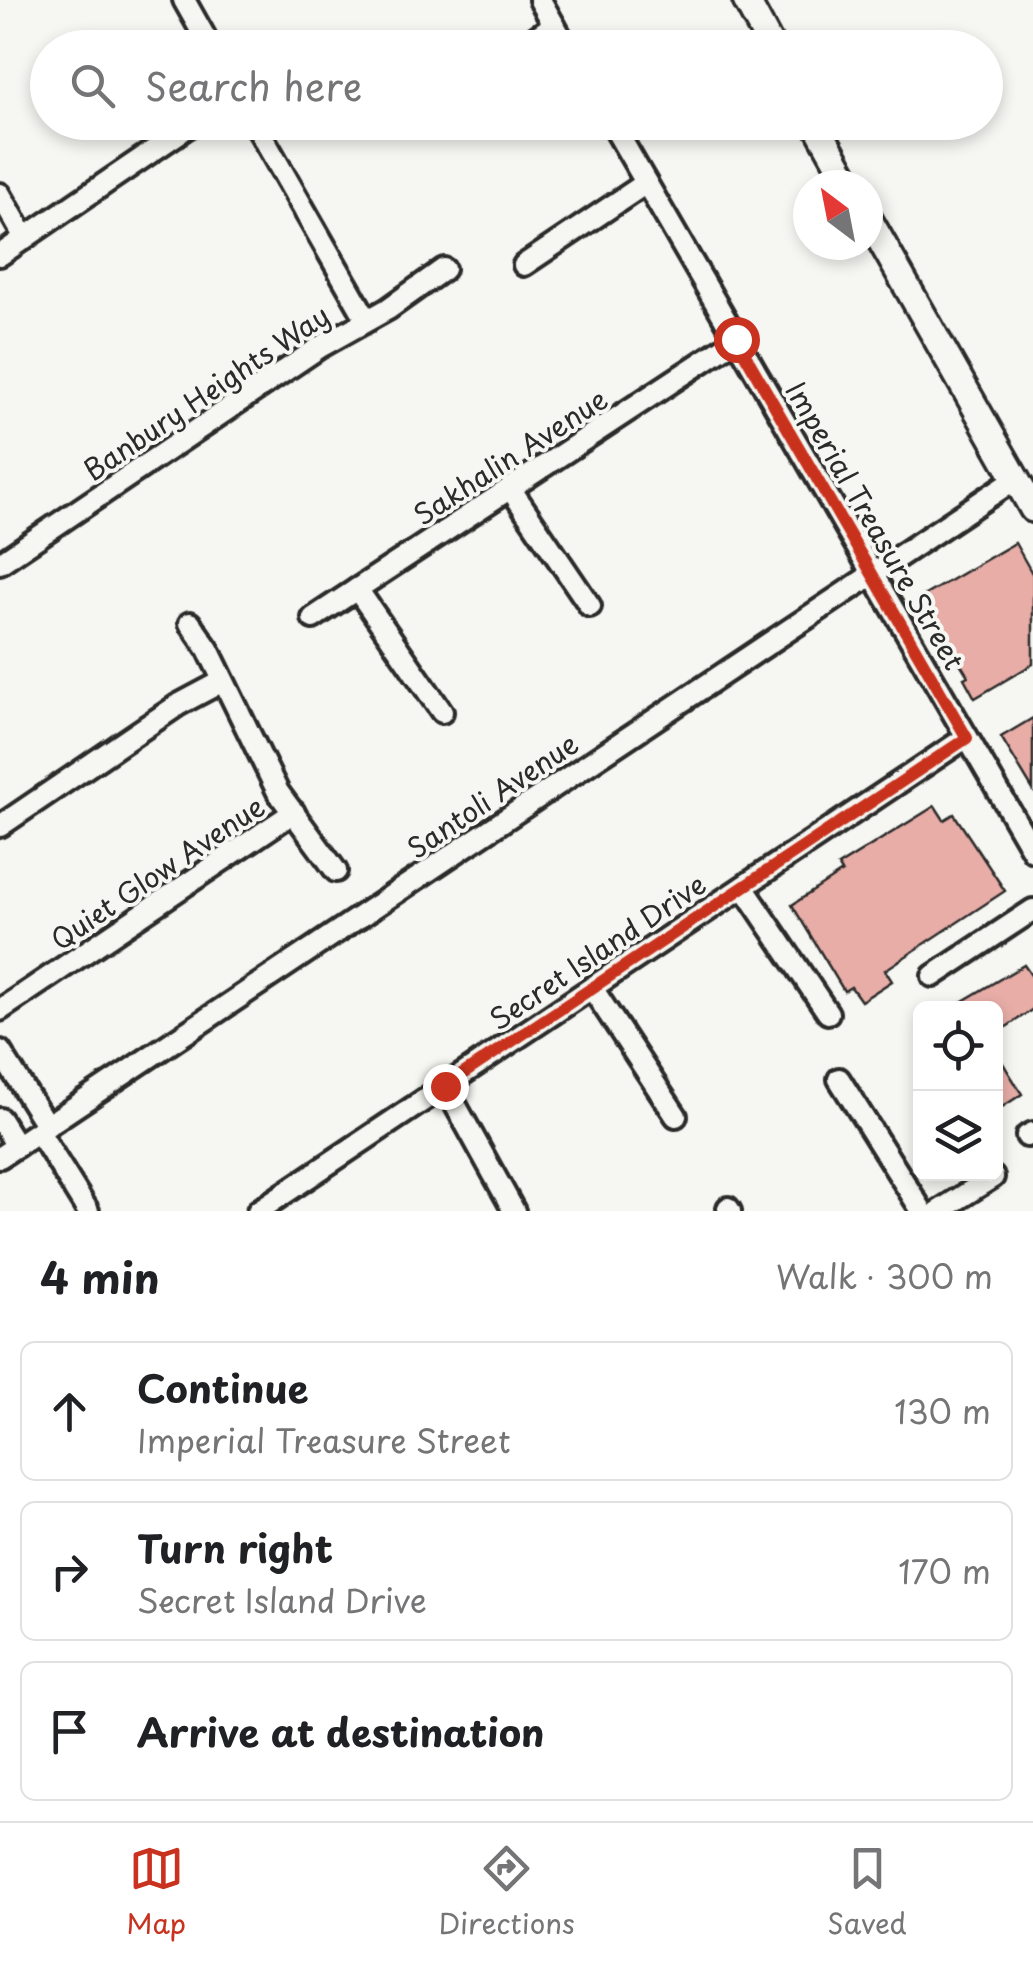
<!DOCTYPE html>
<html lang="en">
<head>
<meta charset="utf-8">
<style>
  :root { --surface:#fff; --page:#f6f6f6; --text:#202124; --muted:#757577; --line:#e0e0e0; --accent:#c8321e }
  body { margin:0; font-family:"Playpen Sans",sans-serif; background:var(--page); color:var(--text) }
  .controls { position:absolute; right:30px; bottom:30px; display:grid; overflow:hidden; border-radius:15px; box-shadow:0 5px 15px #0003 }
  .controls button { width:90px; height:90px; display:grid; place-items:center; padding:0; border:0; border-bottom:2px solid var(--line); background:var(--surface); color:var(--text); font:50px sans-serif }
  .compass { position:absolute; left:793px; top:170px; width:90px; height:90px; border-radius:50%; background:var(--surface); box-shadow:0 5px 15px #0003; rotate:328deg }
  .stop { position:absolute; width:30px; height:30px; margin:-22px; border:8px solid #c8321e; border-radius:50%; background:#fff }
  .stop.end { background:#c8321e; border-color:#fff; box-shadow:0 2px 10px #0008 }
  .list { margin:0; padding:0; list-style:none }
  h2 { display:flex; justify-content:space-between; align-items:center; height:130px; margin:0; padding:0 40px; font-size:42px }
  h2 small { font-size:32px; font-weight:400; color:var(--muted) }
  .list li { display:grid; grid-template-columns:65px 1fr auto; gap:30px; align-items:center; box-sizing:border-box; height:140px; margin:0 20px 20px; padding:0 20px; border:2px solid var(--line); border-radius:15px }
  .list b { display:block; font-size:38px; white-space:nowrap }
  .list p { margin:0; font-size:32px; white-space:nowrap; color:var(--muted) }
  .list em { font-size:32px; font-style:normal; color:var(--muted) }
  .icon { flex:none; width:55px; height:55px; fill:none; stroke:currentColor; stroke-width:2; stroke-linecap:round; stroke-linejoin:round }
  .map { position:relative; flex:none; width:1033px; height:1211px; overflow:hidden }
  .search { position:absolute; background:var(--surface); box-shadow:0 5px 15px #0003; left:30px; right:30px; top:30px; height:110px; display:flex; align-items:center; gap:25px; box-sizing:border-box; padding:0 35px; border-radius:55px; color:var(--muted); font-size:38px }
  .sheet { height:610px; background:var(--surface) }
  nav { display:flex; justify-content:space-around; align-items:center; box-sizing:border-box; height:140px; border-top:2px solid var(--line); background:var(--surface); font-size:28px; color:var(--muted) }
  nav a { display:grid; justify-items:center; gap:5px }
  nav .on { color:var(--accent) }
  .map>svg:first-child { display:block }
  .building { fill:#e8ada7; stroke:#2b2b2b; stroke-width:2.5 }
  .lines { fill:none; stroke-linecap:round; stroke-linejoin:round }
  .minor-casing { stroke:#2b2b2b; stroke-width:28 }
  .tertiary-casing { stroke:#2b2b2b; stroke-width:32 }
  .minor { stroke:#f6f6f2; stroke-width:20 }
  .tertiary { stroke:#f6f6f2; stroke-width:25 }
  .route { stroke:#c8321e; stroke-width:12 }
  .labels { text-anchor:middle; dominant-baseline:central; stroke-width:8; stroke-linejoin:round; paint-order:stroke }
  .street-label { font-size:28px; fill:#2b2b2b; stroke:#f6f6f2 }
</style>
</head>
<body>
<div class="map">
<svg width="1033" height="1211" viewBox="0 0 1033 1211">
  <rect width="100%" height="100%" fill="#f6f6f2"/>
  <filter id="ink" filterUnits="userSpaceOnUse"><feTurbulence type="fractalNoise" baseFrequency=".01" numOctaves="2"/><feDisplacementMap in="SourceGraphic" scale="20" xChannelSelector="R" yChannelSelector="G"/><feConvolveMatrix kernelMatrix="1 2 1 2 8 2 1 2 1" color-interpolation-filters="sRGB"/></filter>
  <g filter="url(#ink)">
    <!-- building -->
    <g class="building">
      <polygon points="1015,543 1033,575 1033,664 975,698 964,678 968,676 920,598"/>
      <polygon points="1033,718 1033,790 1001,737"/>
      <polygon points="935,806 944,820 954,814 1005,891 885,970 892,981 861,1001 851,987 844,991 792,905 842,872 838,866"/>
      <polygon points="1024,965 1033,978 1033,1009 996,1034 996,1008 951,1008"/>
      <polygon points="996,1052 1022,1094 996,1111"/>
    </g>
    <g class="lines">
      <defs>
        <g id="minor">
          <polyline points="184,0 211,48"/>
          <polyline points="540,0 567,48"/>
          <polyline points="520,48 554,25"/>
          <polyline points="254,122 367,320"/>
          <polyline points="611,122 1033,851"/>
          <polyline points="0,194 25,238"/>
          <polyline points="0,255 195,122"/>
          <polyline points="524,265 646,183"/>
          <polyline points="510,488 590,606"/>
          <polyline points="0,563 320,347 388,309 444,269"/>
          <polyline points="357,589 442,712"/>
          <polyline points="313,618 737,339"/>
          <polyline points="190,623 208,649 278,792 336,871"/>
          <polyline points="0,826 178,705 223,681"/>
          <polyline points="743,887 828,1013"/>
          <polyline points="933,976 1033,910"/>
          <polyline points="592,988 676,1116"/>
          <polyline points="0,1010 294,812"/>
          <polyline points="0,1051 47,1126"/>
          <polyline points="839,1079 922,1211"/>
          <polyline points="445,1086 514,1211"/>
          <polyline points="0,1119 17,1146"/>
          <polyline points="39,1132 88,1211"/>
          <polyline points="1027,1136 1033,1133"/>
          <polyline points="0,1157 1015,479"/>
          <polyline points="728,1208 730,1211"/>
          <polyline points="258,1211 967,737"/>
          <polyline points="939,1211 993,1177"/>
        </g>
        <g id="tertiary">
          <polyline points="746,0 772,48"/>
          <polyline points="815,122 850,185"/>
          <polyline points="868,218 1033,509"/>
        </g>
      </defs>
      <!-- minor casing -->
      <use href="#minor" class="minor-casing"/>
      <!-- tertiary casing -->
      <use href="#tertiary" class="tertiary-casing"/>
      <!-- minor -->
      <use href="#minor" class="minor"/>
      <!-- tertiary -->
      <use href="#tertiary" class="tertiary"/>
    </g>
  </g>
  <g class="lines" filter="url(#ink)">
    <!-- route -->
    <polyline class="route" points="445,1086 967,738 736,339"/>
  </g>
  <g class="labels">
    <!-- street labels -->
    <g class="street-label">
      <text transform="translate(206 392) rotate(-34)">Banbury Heights Way</text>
      <text transform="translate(510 456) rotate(-33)">Sakhalin Avenue</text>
      <text transform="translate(876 525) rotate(60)">Imperial Treasure Street</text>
      <text transform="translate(492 795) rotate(-34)">Santoli Avenue</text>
      <text transform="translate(157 872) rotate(-34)">Quiet Glow Avenue</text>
      <text transform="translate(597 951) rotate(-34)">Secret Island Drive</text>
    </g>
  </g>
</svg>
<div class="controls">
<button><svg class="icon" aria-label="locate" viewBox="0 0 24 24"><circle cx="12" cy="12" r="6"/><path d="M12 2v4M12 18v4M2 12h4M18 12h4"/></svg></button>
<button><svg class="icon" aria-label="layers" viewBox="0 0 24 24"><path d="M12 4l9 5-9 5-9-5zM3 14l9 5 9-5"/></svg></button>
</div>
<svg class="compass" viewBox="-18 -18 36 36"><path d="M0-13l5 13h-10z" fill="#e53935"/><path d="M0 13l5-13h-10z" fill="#757577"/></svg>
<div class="stop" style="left:736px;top:339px"></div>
<div class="stop end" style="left:445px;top:1086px"></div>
<div class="search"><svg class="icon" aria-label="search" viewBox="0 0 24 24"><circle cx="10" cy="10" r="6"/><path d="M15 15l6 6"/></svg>Search here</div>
</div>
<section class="sheet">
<h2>4 min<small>Walk · 300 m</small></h2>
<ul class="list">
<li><svg class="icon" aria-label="ahead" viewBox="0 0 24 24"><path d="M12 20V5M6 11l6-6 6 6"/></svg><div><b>Continue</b><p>Imperial Treasure Street</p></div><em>130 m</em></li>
<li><svg class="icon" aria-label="right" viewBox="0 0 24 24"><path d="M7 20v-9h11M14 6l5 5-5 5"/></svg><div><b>Turn right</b><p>Secret Island Drive</p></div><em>170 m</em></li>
<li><svg class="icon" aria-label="arrive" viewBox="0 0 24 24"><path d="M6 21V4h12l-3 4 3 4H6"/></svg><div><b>Arrive at destination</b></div></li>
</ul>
</section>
<nav>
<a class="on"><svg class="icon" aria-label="map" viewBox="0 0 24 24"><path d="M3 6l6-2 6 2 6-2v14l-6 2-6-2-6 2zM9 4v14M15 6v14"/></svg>Map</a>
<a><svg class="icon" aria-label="directions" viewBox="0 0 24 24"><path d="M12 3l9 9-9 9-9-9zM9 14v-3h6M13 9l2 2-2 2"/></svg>Directions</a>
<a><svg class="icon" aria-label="saved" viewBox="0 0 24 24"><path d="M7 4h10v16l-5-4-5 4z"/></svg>Saved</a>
</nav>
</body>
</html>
